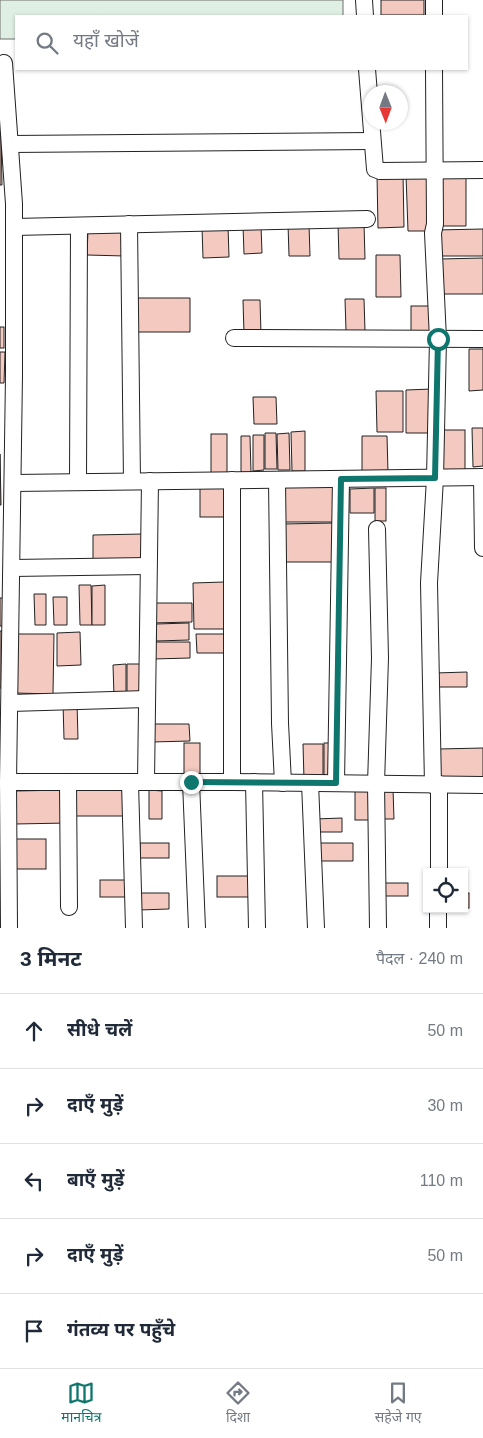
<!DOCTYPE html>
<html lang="hi">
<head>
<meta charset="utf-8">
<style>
  :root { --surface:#fff; --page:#f2f2f3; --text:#1f2937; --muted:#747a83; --line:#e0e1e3; --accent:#0f766e }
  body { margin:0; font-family:Helvetica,"Noto Sans Devanagari",sans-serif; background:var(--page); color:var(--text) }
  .controls { position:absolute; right:15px; bottom:15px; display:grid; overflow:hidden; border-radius:0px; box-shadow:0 1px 4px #0004 }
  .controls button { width:45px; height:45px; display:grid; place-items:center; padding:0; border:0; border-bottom:1px solid var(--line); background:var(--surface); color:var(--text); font:25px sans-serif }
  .compass { position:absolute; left:363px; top:85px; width:45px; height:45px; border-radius:50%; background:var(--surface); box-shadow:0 1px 4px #0004; rotate:179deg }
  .stop { position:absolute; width:15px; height:15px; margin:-11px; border:4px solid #0f766e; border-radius:50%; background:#fff }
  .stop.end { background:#0f766e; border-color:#fff; box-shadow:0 1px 5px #0008 }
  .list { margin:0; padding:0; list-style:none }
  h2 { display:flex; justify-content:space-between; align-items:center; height:65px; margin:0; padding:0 20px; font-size:21px }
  h2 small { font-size:16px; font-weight:400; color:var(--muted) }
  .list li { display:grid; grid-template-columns:32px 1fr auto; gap:15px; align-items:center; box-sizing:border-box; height:75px; padding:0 20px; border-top:1px solid var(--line) }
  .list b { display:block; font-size:19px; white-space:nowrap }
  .list em { font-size:16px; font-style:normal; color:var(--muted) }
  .icon { flex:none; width:28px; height:28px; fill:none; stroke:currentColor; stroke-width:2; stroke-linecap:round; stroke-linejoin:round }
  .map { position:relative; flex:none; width:483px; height:928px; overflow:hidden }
  .search { position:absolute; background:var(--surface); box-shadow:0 1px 4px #0004; left:15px; right:15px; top:15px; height:55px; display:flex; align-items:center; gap:12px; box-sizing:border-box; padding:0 18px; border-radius:0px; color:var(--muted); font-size:19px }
  .sheet { height:440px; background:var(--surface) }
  nav { display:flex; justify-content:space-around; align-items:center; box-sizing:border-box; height:70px; border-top:1px solid var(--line); background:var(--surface); font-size:14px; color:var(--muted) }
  nav a { display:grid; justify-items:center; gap:2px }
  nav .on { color:var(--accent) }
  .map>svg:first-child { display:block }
  .green { fill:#e0efe3; stroke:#6f6f6f }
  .building { fill:#f3c9c0; stroke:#222 }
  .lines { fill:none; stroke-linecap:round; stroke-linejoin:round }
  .minor-casing { stroke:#222; stroke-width:18 }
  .minor { stroke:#fff; stroke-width:16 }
  .route { stroke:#0f766e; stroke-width:6 }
</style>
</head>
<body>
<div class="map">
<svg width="483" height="928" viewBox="0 0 483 928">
  <rect width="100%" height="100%" fill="#fff"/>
  <!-- green -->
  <polygon class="green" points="0,0 343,0 343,16 16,16 16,39 0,39"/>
  <!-- building -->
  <g class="building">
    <rect x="381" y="0" width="43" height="15"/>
    <polygon points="0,129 1,129 2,185 0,185"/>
    <polygon points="403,174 404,227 378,228 377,175"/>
    <polygon points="430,174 432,231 408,231 406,175"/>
    <polygon points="438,175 466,175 466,226 437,226"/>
    <polygon points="364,223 365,259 339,259 338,224"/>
    <polygon points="288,224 309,224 310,256 289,256"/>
    <polygon points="228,226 229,257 203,258 202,227"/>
    <polygon points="243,226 261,226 262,253 244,254"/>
    <polygon points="483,229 483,256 436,256 435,230"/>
    <polygon points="88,230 126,232 125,256 87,255"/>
    <polygon points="376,255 400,255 401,297 376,297"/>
    <polygon points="483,258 483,294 440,294 440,259"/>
    <polygon points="135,298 190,298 190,332 136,332"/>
    <polygon points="345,299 364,299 365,331 346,331"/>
    <polygon points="243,300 260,300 261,334 244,334"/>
    <rect x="411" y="306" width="20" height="29"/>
    <rect x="0" y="327" width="4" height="21"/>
    <polygon points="469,349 483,349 483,390 469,391"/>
    <polygon points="0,352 5,352 4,383 0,383"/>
    <polygon points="432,389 433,433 406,433 406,390"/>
    <polygon points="376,391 403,391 403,432 377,432"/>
    <polygon points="253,397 276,397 277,424 254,424"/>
    <polygon points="472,428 483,428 483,466 473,467"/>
    <rect x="437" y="430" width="28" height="41"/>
    <polygon points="305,431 305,471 292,471 291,432"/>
    <polygon points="265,433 276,433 277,469 265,469"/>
    <polygon points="289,433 290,470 278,470 277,434"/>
    <rect x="211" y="434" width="16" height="39"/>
    <polygon points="253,435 264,435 264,470 253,471"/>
    <polygon points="241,436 250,436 251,473 241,473"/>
    <polygon points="362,436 387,436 388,472 362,472"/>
    <polygon points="0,454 1,505 0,505"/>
    <polygon points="281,484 336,484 336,522 282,522"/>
    <rect x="200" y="488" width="26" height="29"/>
    <polygon points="374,488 374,513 350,513 350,489"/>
    <rect x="375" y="488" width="11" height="33"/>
    <polygon points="335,523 335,562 282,562 282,524"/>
    <polygon points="143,534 144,561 93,562 93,535"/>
    <polygon points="224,582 224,629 194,629 193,583"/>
    <polygon points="79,585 91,585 92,625 80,625"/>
    <polygon points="105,585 105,625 92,625 92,586"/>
    <polygon points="34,594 46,594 46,625 35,625"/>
    <polygon points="53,597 67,597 67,625 54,625"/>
    <rect x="0" y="598" width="4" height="28"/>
    <polygon points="151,603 192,603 192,622 151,623"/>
    <polygon points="189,623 189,640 156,641 156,624"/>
    <polygon points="0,631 4,631 5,688 0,688"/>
    <polygon points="80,632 81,665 57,666 57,633"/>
    <polygon points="17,634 54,634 53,694 15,693"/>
    <polygon points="196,634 226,634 226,653 197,653"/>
    <polygon points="153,642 190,642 190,658 153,659"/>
    <polygon points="126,664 126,696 114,696 113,665"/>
    <polygon points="127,664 146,664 147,694 127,694"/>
    <polygon points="467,672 467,687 435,687 435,673"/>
    <polygon points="63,703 77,703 78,739 64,739"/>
    <polygon points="152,724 189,724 190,741 152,742"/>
    <rect x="184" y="743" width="16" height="35"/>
    <rect x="324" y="743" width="9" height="36"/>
    <polygon points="303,744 323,744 323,779 304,780"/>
    <polygon points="483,748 483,778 439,779 438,749"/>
    <rect x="355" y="787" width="18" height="33"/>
    <polygon points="72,789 125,789 125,816 73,816"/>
    <polygon points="380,789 393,789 394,819 381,819"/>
    <polygon points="67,790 68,823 15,824 15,791"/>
    <polygon points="149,790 162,791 162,819 149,819"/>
    <polygon points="342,818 342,832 314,832 314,819"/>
    <rect x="15" y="839" width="31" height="30"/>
    <rect x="140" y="843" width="29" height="15"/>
    <polygon points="316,843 353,843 353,861 317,861"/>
    <rect x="217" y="876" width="33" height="21"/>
    <rect x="100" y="880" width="27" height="17"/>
    <rect x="382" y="883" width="26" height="13"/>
    <polygon points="139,893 169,893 169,909 139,910"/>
    <rect x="464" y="893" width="5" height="15"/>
  </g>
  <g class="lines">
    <defs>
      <g id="minor">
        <polyline points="364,0 365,16"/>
        <polyline points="434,16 434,0"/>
        <polyline points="4,63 14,204 14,375 8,782 9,928"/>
        <polyline points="367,69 375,169 380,171 483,170"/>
        <polyline points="10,144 372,141"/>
        <polyline points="129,224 132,481"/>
        <polyline points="14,227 367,219"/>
        <polyline points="234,338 483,339"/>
        <polyline points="482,477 483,548"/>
        <polyline points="232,480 232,782"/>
        <polyline points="277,480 280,723 283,783"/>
        <polyline points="78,482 79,226"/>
        <polyline points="13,483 483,477"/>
        <polyline points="377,529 380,658 376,784 378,928"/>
        <polyline points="12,568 148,566"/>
        <polyline points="10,703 147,699"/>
        <polyline points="8,782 232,782 483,785"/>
        <polyline points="68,782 69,907"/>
        <polyline points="130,782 134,928"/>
        <polyline points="146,782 150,481"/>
        <polyline points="191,782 197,928"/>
        <polyline points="254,782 257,928"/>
        <polyline points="310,783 316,928"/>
        <polyline points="336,783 341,479"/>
        <polyline points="433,785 429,583 435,478 438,339 433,233 435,224 434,69"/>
        <polyline points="439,872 439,784"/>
        <polyline points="438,928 438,909"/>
      </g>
    </defs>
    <!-- minor casing -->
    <use href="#minor" class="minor-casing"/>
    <!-- minor -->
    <use href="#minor" class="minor"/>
  </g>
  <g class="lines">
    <!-- route -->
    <polyline class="route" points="191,782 336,783 341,479 435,478 438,339"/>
  </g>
</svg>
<div class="controls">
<button><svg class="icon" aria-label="locate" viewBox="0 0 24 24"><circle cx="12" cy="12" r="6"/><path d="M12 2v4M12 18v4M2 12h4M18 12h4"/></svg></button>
</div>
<svg class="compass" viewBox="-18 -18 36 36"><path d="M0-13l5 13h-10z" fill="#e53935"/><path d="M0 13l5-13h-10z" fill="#747a83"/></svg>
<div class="stop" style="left:438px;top:339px"></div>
<div class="stop end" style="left:191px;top:782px"></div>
<div class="search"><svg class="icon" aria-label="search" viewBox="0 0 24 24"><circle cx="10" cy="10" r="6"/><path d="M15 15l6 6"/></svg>यहाँ खोजें</div>
</div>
<section class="sheet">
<h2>3 मिनट<small>पैदल · 240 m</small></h2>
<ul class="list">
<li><svg class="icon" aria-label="ahead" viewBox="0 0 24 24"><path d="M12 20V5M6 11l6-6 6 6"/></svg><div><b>सीधे चलें</b></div><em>50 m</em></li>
<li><svg class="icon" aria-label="right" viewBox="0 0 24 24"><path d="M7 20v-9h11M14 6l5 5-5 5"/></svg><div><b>दाएँ मुड़ें</b></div><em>30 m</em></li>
<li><svg class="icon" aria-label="left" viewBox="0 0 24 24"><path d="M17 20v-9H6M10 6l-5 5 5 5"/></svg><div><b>बाएँ मुड़ें</b></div><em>110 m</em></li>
<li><svg class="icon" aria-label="right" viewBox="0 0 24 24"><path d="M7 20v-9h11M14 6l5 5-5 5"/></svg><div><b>दाएँ मुड़ें</b></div><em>50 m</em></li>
<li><svg class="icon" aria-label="arrive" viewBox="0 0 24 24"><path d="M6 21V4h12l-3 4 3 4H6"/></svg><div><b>गंतव्य पर पहुँचे</b></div></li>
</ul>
</section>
<nav>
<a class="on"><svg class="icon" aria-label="map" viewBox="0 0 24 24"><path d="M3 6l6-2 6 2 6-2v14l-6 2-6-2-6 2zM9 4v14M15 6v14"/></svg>मानचित्र</a>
<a><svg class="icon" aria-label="directions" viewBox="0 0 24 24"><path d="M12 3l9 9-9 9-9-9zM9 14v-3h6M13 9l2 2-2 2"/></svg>दिशा</a>
<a><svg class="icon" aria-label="saved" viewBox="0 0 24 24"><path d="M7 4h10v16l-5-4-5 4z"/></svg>सहेजे गए</a>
</nav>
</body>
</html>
